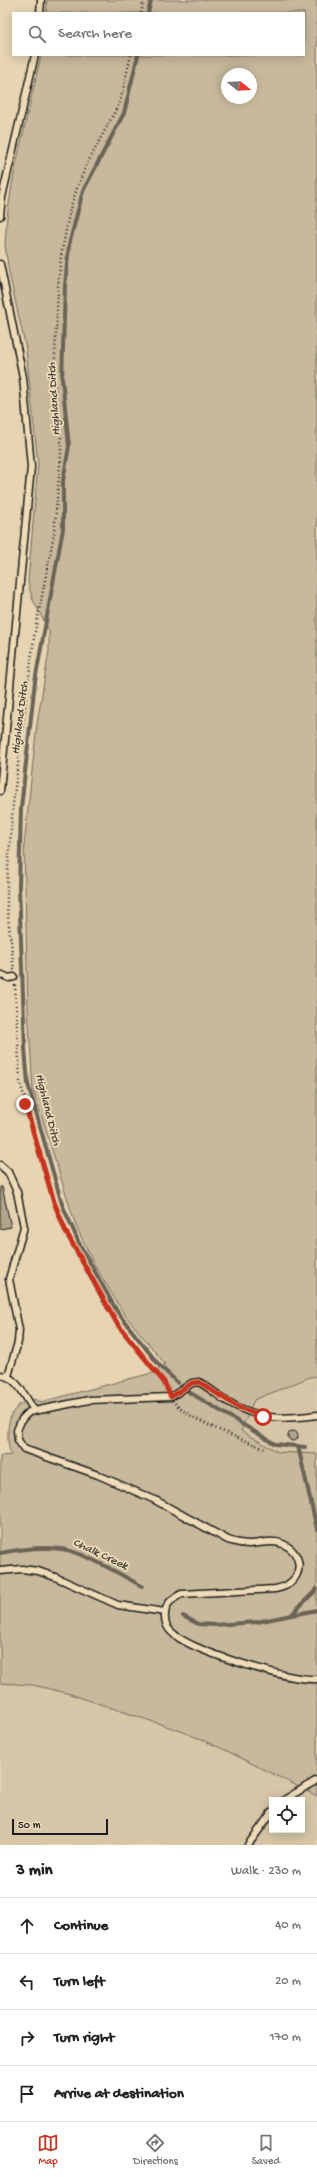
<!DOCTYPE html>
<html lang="en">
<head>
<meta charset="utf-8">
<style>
  :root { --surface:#fff; --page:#f2f2f2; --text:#222; --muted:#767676; --line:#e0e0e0; --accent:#c8321e }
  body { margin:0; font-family:"Gochi Hand",sans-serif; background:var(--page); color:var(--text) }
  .controls { position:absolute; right:12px; bottom:12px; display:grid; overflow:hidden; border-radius:0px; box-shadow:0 2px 10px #0003 }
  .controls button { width:36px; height:36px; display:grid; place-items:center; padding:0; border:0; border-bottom:1px solid var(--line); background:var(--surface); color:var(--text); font:20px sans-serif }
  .compass { position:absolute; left:221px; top:68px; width:36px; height:36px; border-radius:50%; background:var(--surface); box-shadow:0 2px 10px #0003; rotate:108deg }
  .scale { position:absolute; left:12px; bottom:10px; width:96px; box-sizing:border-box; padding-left:4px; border:2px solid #1c1c1c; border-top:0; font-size:11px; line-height:14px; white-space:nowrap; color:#1c1c1c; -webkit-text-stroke:3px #eedcb9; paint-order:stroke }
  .stop { position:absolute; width:12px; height:12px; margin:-9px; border:3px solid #c8321e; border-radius:50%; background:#fff }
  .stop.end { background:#c8321e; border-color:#fff; box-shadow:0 1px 4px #0008 }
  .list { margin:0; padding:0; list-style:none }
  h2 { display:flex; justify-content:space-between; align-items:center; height:52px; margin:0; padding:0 16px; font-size:17px }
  h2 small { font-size:13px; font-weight:400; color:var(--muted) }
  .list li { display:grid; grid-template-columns:26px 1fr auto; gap:12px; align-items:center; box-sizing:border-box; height:56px; padding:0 16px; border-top:1px solid var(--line) }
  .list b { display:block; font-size:15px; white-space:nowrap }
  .list em { font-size:13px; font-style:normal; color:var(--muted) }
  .icon { flex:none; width:22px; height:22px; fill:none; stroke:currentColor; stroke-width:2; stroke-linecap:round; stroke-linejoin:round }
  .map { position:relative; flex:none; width:317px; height:1845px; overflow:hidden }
  .search { position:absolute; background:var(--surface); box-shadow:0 2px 10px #0003; left:12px; right:12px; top:12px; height:44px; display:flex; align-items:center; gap:10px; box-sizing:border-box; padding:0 14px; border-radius:0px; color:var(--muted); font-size:15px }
  .sheet { height:276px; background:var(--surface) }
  nav { display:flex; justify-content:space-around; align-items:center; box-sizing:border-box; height:56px; border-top:1px solid var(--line); background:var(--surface); font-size:11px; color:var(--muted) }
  nav a { display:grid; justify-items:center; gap:2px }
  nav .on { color:var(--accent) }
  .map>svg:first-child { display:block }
  .built { fill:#d6c6a7; fill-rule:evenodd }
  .green { fill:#c8b99d; stroke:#726a5c; fill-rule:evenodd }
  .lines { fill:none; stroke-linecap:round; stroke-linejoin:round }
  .stream { stroke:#6a6356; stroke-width:4 }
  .building { fill:#b1a48b; stroke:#1c1c1c }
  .service-casing { stroke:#1c1c1c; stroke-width:9 }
  .path { stroke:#1c1c1c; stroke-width:2.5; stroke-dasharray:1 3; stroke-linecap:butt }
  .service { stroke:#eedcb9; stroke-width:6 }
  .route { stroke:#c8321e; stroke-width:5 }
  .labels { text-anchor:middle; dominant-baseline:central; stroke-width:3.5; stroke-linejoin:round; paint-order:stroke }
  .water-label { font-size:12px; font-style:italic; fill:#4a453e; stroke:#eedcb9 }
</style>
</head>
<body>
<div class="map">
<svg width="317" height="1845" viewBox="0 0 317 1845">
  <rect width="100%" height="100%" fill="#e6d4b3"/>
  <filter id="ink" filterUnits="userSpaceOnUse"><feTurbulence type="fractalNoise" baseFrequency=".025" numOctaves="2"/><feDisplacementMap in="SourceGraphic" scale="8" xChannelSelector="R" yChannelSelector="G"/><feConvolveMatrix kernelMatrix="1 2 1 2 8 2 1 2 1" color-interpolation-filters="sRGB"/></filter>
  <g filter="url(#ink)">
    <!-- built -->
    <g class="built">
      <polygon points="317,1376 317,1454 278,1452 241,1431 254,1400 310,1377"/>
      <path d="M 11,1682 L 33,1685 L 67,1693 L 181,1731 L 223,1749 L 317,1796 L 317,1845 L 0,1845 L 0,1683 ZM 272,1800 L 302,1800 L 302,1830 L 272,1830 Z"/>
    </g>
    <!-- green -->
    <path class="green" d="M 47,0 L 317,0 L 317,1376 L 310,1377 L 254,1400 L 241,1431 L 278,1452 L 317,1454 L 317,1796 L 223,1749 L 181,1731 L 67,1693 L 33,1685 L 0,1683 L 0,1456 L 11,1455 C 6,1440 5,1411 23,1403 C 27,1401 31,1400 35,1399 L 41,1402 L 152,1373 L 165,1364 L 124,1314 L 94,1264 L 76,1226 L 33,1090 L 28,1009 L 24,846 L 37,724 L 49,651 L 49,631 L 32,598 L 28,582 L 38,464 L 26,349 L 9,273 L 5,245 L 7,216 L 14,173 L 41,55 L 304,55 L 304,13 L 46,13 ZM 227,74 L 251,74 L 251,98 L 227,98 Z"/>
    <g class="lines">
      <!-- stream -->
      <g class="stream">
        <polyline points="148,13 151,0"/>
        <polyline points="138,55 124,113 83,191 69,245 65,285 62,379 69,446 63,481 63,529 35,681 21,808 19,887 25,1048 28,1084 62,1204 79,1243 118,1313 159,1365 178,1383"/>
        <polyline points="189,1392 275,1444 305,1447"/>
        <polyline points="298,1446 317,1529"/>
        <path d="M 0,1553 C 20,1549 41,1546 61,1549 C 82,1551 123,1576 142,1586"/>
        <polyline points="293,1613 317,1589"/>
        <polyline points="183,1616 198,1624 214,1625 257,1622 317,1610"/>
      </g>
    </g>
    <!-- building -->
    <g class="building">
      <polygon points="0,1187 2,1187 11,1227 0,1229"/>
      <circle cx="293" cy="1436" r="5"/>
    </g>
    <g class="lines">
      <defs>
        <g id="service">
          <polyline points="40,13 41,0"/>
          <polyline points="0,216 2,197 35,55"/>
          <polyline points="0,264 23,377 31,467 0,791"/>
          <polyline points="0,974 9,978 14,977"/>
          <polyline points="0,1165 8,1172 17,1192 24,1227 9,1279 19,1330 18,1342 8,1376"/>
          <path d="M 0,1375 C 17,1376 25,1397 34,1410"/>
          <path d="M 317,1415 C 279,1420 258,1420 225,1400 C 216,1394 208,1387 199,1382 L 192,1383 L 171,1397 L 89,1400 L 29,1412 L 22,1419 L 17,1430 L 18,1440 L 24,1449 L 98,1475 L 155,1500 L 228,1540 C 235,1542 241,1544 249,1544 C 260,1544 272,1539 283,1544 C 301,1552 305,1574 287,1585 C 284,1587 279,1588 275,1589 L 181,1594 C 172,1599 166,1603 165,1614 C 164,1622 168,1630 175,1635 C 196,1652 290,1681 317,1679"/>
          <polyline points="0,1571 22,1569 38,1571 55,1577 118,1605 165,1612"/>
          <polyline points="284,1800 317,1780"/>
          <polyline points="248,1845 272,1812"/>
        </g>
      </defs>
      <!-- service casing -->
      <use href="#service" class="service-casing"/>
      <!-- path -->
      <g class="path">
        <polyline points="141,13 144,0"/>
        <polyline points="14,970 7,907 7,881 13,804 34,637 54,534 61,454 61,432 54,379 58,287 61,256 70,209 77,188 86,166 120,102 131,55"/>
        <polyline points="15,985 20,1082 54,1202 66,1232 107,1309 167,1388"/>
        <path d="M 175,1403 C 189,1421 243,1439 265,1449"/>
      </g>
      <!-- service -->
      <use href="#service" class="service"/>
    </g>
  </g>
  <g class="lines" filter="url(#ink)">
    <!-- route -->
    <polyline class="route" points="25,1104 54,1202 66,1232 118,1325 164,1382 171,1397 192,1383 199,1382 236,1406 263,1417"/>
  </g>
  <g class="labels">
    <!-- water labels -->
    <g class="water-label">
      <text transform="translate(55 399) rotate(-94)">Highland Ditch</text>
      <text transform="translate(21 718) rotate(-83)">Highland Ditch</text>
      <text transform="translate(47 1110) rotate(76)">Highland Ditch</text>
      <text transform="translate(100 1555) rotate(25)">Chalk Creek</text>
    </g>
  </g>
</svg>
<div class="controls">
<button><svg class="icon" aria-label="locate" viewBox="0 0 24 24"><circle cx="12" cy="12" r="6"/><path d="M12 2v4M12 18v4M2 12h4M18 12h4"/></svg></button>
</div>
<svg class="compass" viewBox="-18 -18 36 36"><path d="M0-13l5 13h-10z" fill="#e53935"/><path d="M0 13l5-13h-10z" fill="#767676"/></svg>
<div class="scale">50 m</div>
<div class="stop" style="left:263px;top:1417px"></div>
<div class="stop end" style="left:25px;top:1104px"></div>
<div class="search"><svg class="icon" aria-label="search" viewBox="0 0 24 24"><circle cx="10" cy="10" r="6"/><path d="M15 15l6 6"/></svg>Search here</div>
</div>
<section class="sheet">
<h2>3 min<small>Walk · 230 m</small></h2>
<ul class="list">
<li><svg class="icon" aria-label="ahead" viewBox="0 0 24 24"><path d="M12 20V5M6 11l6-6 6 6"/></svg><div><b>Continue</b></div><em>40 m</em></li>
<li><svg class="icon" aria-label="left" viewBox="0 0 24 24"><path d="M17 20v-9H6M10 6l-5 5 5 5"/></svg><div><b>Turn left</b></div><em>20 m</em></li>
<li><svg class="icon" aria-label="right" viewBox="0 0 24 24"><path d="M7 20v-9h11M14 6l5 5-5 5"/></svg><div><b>Turn right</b></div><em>170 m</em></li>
<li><svg class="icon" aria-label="arrive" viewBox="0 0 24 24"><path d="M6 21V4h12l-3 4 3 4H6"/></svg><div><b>Arrive at destination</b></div></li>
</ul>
</section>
<nav>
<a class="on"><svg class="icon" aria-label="map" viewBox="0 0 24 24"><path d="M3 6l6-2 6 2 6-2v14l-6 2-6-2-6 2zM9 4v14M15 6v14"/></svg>Map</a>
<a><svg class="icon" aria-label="directions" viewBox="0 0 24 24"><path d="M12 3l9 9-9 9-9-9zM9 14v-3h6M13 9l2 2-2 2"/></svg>Directions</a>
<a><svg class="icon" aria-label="saved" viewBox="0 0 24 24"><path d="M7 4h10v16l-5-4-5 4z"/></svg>Saved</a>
</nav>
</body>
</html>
